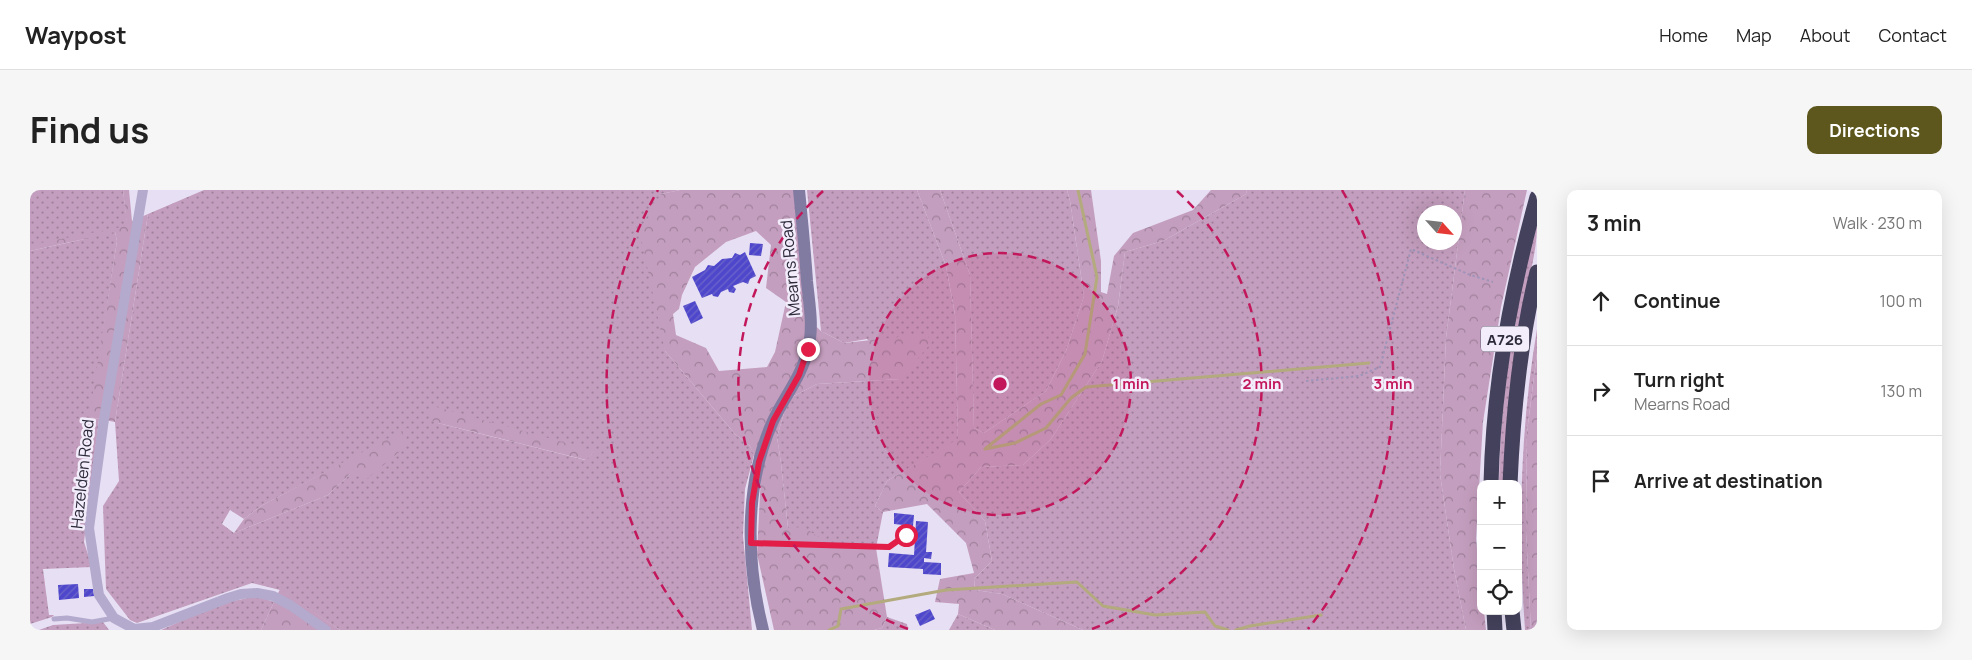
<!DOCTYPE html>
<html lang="en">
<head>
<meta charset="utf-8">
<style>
  :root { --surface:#fff; --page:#f6f6f6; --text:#222; --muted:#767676; --line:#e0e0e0; --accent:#5e571d }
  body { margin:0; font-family:Manrope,sans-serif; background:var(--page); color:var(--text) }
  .controls { position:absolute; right:15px; bottom:15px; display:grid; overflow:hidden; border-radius:10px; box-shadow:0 5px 20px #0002 }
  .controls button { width:45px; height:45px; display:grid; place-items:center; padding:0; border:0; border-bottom:1px solid var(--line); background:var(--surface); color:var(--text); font:25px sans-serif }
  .compass { position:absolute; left:1387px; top:15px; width:45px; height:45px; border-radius:50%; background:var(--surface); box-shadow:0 5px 20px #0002; rotate:117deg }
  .stop { position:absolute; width:15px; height:15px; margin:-11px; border:4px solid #e11d48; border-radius:50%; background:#fff }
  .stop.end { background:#e11d48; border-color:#fff; box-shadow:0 1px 5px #0008 }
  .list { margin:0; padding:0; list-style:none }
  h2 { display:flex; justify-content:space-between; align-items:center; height:65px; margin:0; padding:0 20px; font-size:21px }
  h2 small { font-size:16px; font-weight:400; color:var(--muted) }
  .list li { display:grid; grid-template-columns:32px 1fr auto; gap:15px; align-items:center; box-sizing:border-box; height:90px; padding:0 20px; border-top:1px solid var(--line) }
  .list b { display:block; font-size:19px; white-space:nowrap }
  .list p { margin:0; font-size:16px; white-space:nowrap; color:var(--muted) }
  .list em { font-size:16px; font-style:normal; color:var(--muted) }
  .icon { flex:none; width:28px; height:28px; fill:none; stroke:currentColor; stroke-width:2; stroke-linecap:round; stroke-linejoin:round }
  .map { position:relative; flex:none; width:1507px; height:440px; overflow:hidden; border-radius:10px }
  header { display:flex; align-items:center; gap:30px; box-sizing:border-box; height:70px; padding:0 25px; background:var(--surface); border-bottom:1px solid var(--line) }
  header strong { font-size:24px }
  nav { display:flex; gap:28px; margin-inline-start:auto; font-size:18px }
  .intro { display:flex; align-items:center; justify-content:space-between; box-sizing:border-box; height:120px; padding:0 30px }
  h1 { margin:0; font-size:35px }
  .button { padding:12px 22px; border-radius:10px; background:var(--accent); color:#fff; font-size:18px; font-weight:700 }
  main { display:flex; gap:30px; padding:0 30px }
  aside { flex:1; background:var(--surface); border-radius:10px; box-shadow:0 5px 20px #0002 }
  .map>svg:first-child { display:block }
  .grass { fill:url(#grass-dots); fill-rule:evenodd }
  .forest { fill:url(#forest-crowns); fill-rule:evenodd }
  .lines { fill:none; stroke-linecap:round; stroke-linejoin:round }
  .stream { stroke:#b3ab7d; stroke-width:3 }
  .building { fill:url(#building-hatch) }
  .path { stroke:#9e94b9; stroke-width:2; stroke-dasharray:2.5 2.5; stroke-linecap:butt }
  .lane { stroke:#b4aacd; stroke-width:5 }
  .street { stroke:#b4aacd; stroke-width:10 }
  .secondary { stroke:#827ba1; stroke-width:12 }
  .highway { stroke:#44415c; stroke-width:15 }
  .route { stroke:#e11d48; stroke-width:6 }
  .ring { fill:none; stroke:#c2185b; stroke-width:2.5; stroke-dasharray:9 6 }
  .labels { text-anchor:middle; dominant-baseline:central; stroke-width:5; stroke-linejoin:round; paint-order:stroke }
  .shield { fill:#f2ecfb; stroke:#676475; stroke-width:1 }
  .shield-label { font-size:15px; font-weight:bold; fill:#2c2a3b }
  .street-label { font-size:16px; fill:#2c2a3b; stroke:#f2ecfb }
  .centre { fill:#c2185b; stroke:#f2ecfb; stroke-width:2.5 }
  .ring-label { font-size:15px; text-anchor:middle; font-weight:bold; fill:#c2185b; stroke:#f2ecfb; stroke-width:5; stroke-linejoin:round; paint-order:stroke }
</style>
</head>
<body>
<header>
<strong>Waypost</strong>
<nav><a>Home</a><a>Map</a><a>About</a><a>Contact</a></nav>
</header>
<div class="intro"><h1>Find us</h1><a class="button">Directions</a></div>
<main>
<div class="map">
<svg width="1507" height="440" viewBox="0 0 1507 440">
  <defs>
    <pattern id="grass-dots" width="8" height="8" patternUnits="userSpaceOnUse" patternTransform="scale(1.25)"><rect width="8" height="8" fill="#c49ebe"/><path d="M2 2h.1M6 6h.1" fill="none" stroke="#9f819c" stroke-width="1.8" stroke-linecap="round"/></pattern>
    <pattern id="forest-crowns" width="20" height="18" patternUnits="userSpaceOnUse" patternTransform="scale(1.25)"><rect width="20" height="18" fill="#c49ebe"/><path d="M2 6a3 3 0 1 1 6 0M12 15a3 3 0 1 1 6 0" fill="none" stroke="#9f819c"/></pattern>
    <pattern id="building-hatch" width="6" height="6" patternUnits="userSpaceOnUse" patternTransform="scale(1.25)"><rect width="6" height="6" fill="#4f47cb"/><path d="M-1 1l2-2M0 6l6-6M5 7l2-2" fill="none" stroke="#6b65c9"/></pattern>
  </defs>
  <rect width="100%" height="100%" fill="#e7dff4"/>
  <!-- grass -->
  <g class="grass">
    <polygon points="0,0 93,0 98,40 85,42 87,51 60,227 69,229 54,352 62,377 13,379 19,425 24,425 22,427 0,434 0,61 59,48 0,59"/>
    <path d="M 174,0 L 650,0 L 631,4 L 635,161 L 705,244 L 720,256 L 724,265 L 715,299 L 713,346 L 722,440 L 310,440 L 250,400 L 222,393 L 107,433 L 100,430 L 76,399 L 73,316 L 89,291 L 85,232 L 118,24 ZM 404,232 L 564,262 L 555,270 ZM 378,239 L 320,284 L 298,305 L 204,343 L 192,334 L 200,320 L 214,329 L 231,316 Z"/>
    <polygon points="777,0 887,0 916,76 925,125 928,250 857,291 845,316 853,322 846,358 801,356 758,338 751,273 747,247 758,209 787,194 870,189 837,149 814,153 791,141"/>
    <polygon points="910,0 1037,0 1040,11 1054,106 1036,161 1016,201 954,243 944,238 940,85"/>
    <path d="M 1217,0 L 1435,0 L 1416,148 L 1410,284 L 1424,379 L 1436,440 L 1053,440 L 972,404 L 945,400 L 944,389 L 962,371 L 955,331 L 929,302 L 951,277 L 993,275 L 1021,249 L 1072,171 L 1088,116 L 1095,62 L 1133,51 L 1216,4 ZM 1394,22 L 1424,22 L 1424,52 L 1394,52 Z"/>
    <path d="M 1507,35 C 1507,66 1496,96 1491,126 C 1482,182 1476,237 1473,294 L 1469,294 C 1470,208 1483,118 1507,35 Z"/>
    <path d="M 1507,139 L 1507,163 L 1497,242 L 1496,341 L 1501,440 L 1495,440 C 1488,339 1490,239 1507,139 Z"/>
    <polygon points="227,406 244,412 231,440 131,440 189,414"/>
    <polygon points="928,424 965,440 919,440"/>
    <polygon points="857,427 877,434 878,440 844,440 852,438"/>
    <polygon points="73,432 79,440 9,440 23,435"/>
  </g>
  <!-- forest -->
  <g class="forest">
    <polygon points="93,0 99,0 102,31 118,24 85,232 59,227 87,51 85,42 0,61 0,55 97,36"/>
    <path d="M 650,0 L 765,0 L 776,127 L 791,141 L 814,153 L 896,144 L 902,152 L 870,189 L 787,194 L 758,209 L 747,247 L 751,273 L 758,338 L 774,337 L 801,356 L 846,358 L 857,427 L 852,438 L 844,440 L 744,440 L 727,364 L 731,284 L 720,256 L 705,244 L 635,161 L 610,43 L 631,4 ZM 726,41 L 741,55 L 736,98 L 756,112 L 745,162 L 737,177 L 689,181 L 676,158 L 646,145 L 643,124 L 649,119 L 652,105 L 665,77 L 696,52 Z"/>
    <polygon points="887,0 910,0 940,85 944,238 954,243 1016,201 1036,161 1054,106 1040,11 1037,0 1061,0 1071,71 1071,102 1077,104 1084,66 1103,43 1163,20 1181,0 1217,0 1216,4 1133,51 1095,62 1088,116 1072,171 1021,249 993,275 951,277 929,302 955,331 962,371 944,389 945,400 972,404 1053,440 965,440 928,424 929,414 905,412 910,389 944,383 936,353 897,314 853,322 845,316 857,291 928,249 925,124 916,76"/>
    <polygon points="1435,0 1497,0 1471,117 1453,232 1446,349 1451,395 1451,421 1454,421 1456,440 1436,440 1424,379 1410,284 1416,148"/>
    <polygon points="1507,163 1507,440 1501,440 1496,341 1497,242"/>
    <polygon points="403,216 565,261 556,270 404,232 399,227"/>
    <polygon points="378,238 375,257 337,289 320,284 298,305 204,343 214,329 231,316"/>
    <polygon points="250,399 310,440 231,440"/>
  </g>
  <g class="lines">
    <!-- stream -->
    <g class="stream">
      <polyline points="1048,0 1067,87 1055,164 1031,205 1011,214 955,259 985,253 1016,238 1041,208 1056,197 1339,173"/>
      <polyline points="799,440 808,436 811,419 916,400 1047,392 1073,416 1125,425 1175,422 1185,436 1198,440"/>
      <polyline points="1206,440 1220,436 1291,425"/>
    </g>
  </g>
  <!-- building -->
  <g class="building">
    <polygon points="720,53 733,54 731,66 719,65"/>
    <polygon points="715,62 726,86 720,89 718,94 713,92 703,96 706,99 704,103 699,102 698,99 691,102 688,107 683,106 682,104 672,108 662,87 675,80 678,75 684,76 692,69 702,68 705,63 710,65"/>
    <polygon points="665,111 673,128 661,134 653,116"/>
    <polygon points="864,323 884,325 883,336 864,334"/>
    <polygon points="886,331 898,332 896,362 902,362 901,369 894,368 894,372 911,373 911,385 893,384 893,379 858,377 859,363 884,365"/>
    <polygon points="48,394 49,408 29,410 28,395"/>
    <polygon points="54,399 63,399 64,406 54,407"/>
    <polygon points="900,419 905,429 890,436 885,425"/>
  </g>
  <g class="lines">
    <!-- path -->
    <polyline class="path" points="1276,191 1329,186 1350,177 1381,59 1438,84 1463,92"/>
    <!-- lane -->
    <g class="lane">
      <polyline points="722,353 859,357 876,345"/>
      <polyline points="24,429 37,428 62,432 84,428"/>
    </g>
    <!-- street -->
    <polyline class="street" points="113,0 74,229 59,338 69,405 84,428 104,439 123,437 198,408 211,404 227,403 243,406 260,415 296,440"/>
    <!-- secondary -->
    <path class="secondary" d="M 733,440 C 716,373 714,295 743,231 C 754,207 772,186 778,159 C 784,137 779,113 777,91 C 775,61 772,30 769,0"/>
    <!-- highway -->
    <g class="highway">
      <path d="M 1461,294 C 1463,197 1481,100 1507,7"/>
      <path d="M 1480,294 C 1483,223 1490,151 1507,82"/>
      <polyline points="1464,421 1465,440"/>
      <polyline points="1482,421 1484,440"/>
    </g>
  </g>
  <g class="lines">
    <!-- route -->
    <polyline class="route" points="778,159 769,185 743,231 729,272 722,313 721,353 859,357 876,345"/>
  </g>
  <!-- distance rings -->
  <circle cx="970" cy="194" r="131" fill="#c2185b" fill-opacity=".12"/>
  <g class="ring">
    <circle cx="970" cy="194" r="131"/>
    <path d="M878 439A262 262 0 0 1 793 1M1147 1A262 262 0 0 1 1062 439"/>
    <path d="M662 439A393 393 0 0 1 628 0M1312 0A393 393 0 0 1 1278 439"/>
  </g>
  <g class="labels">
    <!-- shield labels -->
    <rect class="shield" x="1451" y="136.5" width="48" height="25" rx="4"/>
    <g class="shield-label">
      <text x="1475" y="149">A726</text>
    </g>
    <!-- street labels -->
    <g class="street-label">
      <text transform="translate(760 78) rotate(-95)">Mearns Road</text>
      <text transform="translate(52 284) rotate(-84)">Hazelden Road</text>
    </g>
  </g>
  <circle cx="970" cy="194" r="8" class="centre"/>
  <g class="ring-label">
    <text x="1101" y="199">1 min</text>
    <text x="1232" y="199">2 min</text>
    <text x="1363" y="199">3 min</text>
  </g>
</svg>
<div class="controls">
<button>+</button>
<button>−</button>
<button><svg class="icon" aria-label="locate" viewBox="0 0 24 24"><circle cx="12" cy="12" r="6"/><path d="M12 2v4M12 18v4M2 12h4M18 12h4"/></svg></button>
</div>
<svg class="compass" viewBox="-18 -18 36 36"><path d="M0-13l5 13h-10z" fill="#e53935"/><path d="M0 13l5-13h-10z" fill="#767676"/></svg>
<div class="stop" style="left:876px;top:345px"></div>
<div class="stop end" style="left:778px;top:159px"></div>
</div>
<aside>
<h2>3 min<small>Walk · 230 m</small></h2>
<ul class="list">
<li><svg class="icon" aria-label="ahead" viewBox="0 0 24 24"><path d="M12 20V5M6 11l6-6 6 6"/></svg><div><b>Continue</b></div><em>100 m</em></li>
<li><svg class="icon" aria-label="right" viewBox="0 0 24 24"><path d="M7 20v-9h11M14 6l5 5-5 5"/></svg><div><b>Turn right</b><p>Mearns Road</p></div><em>130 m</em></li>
<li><svg class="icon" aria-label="arrive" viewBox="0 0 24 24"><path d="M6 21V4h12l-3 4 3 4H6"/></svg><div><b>Arrive at destination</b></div></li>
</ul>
</aside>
</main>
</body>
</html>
